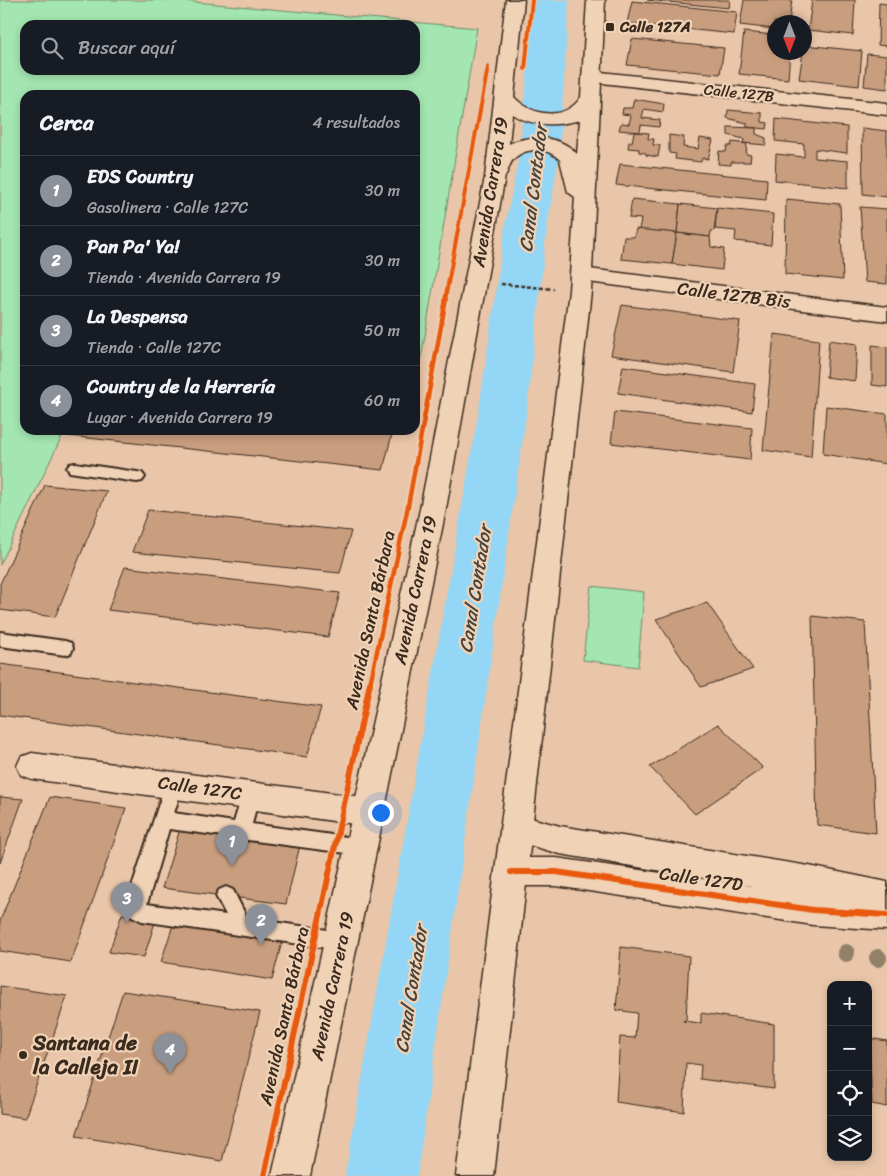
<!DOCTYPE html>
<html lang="es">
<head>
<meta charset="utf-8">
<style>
  :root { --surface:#171b24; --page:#20242c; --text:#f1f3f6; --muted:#9ea1a6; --line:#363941; --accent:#8c9099 }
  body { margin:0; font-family:Sriracha,sans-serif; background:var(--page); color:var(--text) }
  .controls { position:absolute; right:15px; bottom:15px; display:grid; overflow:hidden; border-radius:10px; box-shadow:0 2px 8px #0003 }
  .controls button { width:45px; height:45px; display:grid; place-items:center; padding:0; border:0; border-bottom:1px solid var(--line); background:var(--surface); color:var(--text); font:25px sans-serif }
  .compass { position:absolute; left:767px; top:15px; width:45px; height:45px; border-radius:50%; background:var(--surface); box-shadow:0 2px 8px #0003; rotate:180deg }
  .you { position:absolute; left:380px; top:812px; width:18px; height:18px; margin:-12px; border:4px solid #fff; border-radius:50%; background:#1a73e8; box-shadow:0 0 0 8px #1a73e833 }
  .badge { display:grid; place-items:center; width:32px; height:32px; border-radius:50%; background:var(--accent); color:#fff; font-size:16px; font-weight:700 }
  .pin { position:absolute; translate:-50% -41px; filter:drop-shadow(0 1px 2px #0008) }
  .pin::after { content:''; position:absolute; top:26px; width:18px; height:15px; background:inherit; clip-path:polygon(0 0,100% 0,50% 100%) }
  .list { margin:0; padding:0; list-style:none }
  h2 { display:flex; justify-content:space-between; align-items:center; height:65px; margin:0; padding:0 20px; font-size:21px }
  h2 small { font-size:16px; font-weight:400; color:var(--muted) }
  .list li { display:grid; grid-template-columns:32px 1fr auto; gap:15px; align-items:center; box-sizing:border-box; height:70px; padding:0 20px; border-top:1px solid var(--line) }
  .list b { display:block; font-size:19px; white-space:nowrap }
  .list p { margin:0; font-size:16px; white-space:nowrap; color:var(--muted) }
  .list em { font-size:16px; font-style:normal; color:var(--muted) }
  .icon { flex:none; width:28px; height:28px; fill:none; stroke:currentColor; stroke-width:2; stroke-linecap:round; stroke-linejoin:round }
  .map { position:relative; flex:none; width:887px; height:1176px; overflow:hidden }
  .search { position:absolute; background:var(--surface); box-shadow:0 2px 8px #0003; left:20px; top:20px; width:400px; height:55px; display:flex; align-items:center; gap:12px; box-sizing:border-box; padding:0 18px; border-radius:15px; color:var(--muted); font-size:19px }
  .panel { position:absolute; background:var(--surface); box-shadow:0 2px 8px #0003; left:20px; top:90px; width:400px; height:345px; border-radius:15px }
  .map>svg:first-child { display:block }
  .green { fill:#a3e6b1; stroke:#6f8868; fill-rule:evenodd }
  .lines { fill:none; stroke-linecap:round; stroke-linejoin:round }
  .river { fill:#93d6f5; fill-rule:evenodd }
  .building { fill:#c99e7f; stroke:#3b2a1e }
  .service-casing { stroke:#3b2a1e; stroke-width:4 }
  .minor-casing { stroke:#3b2a1e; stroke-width:3 }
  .secondary-casing { stroke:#3b2a1e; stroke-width:3 }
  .path { stroke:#3b2a1e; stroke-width:2.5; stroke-dasharray:4 2.5; stroke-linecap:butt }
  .service { fill:#f0d2b6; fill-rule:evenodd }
  .minor { fill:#f0d2b6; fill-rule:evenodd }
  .secondary { fill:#f0d2b6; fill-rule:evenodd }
  .cycleway-far2-casing { stroke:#f0d2b6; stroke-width:6 }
  .cycleway-far1-casing { stroke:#f0d2b6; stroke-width:8 }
  .cycleway-casing { stroke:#f0d2b6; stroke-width:9 }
  .cycleway-far2 { stroke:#e8590c; stroke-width:4 }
  .cycleway-far1 { stroke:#e8590c; stroke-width:4.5 }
  .cycleway { stroke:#e8590c; stroke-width:6 }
  .tree { fill:#928069 }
  .poi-dot { fill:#3b2a1e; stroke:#f0d2b6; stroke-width:2 }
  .labels { text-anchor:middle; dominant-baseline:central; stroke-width:4.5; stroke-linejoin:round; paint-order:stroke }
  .far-poi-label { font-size:15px; font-weight:bold; fill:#3b2a1e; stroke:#f0d2b6; text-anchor:start }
  .far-street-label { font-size:15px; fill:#3b2a1e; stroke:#f0d2b6 }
  .street-label { font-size:18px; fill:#3b2a1e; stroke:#f0d2b6 }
  .water-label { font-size:19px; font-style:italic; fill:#48443e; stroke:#f0d2b6 }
  .near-poi-label { font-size:21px; font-weight:bold; fill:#3b2a1e; stroke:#f0d2b6; text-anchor:start }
</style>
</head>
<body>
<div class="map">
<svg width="887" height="1176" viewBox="0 0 887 1176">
  <rect width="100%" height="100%" fill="#e9c6a9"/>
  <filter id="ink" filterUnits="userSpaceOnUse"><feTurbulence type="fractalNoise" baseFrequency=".02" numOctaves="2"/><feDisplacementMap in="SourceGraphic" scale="10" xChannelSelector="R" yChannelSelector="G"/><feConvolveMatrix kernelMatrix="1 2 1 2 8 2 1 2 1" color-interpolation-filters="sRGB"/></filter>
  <g filter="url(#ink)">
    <!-- green -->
    <g class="green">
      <path d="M 0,0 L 173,0 L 477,28 L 415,394 L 415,95 L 25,95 L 25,430 L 65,430 L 0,565 ZM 25,25 L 415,25 L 415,70 L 25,70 Z"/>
      <polygon points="591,586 644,592 638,667 583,660"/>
    </g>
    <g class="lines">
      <!-- river -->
      <polygon class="river" points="535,0 569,0 559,156 547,227 527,409 417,1176 345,1176 479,409 505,227 519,156"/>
    </g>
    <!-- building -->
    <g class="building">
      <polygon points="647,0 730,0 729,8"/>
      <polygon points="744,0 792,0 789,22 774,22 774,29 740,25"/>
      <polygon points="812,0 855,0 853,35 808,30"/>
      <polygon points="632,1 737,12 734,34 627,23"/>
      <polygon points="879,3 887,4 887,46 878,45"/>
      <polygon points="744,32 774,35 774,52 790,52 788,79 739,74"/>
      <polygon points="632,39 724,48 720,74 627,65"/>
      <polygon points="804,45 862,51 859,86 799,79"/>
      <polygon points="867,54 887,56 887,89 864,86"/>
      <polygon points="634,99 664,104 663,112 644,109 642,118 660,120 659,127 641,125 640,132 619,130 621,123 629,124 631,115 622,114 623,108 632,108"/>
      <polygon points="728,110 762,113 762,122 768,123 767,129 747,127 747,123 727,118"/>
      <polygon points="776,119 847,127 847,153 815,149 815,158 848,161 848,188 775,180 776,154 804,157 804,144 775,141"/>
      <polygon points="728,127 756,128 756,134 766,138 766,145 743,143 744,139 728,135"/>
      <polygon points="862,128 887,131 887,197 863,194"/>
      <polygon points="634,132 649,133 648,139 654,139 653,145 660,145 658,157 646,155 646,153 639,152 639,149 628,148 629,142 632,142"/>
      <polygon points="669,135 684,137 683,147 698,149 700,138 713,140 708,159 702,158 701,162 675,159 676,154 669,153"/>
      <polygon points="732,142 747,144 746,154 751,155 750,162 731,162 731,165 718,164 719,151 726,152 727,146 731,146"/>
      <polygon points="620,164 767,179 766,200 616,185"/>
      <polygon points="632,199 680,204 677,233 639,230 641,219 629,218"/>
      <polygon points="786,199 840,204 843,280 785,274"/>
      <polygon points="680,204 717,208 714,231 711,231 710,237 677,233"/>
      <polygon points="860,207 887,209 887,284 865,282"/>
      <polygon points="717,208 773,214 771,245 735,241 736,231 715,229"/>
      <polygon points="636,229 677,233 672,264 621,259 624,237 634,237"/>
      <polygon points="677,233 710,237 711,247 724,249 722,270 672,264"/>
      <polygon points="622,305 740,321 733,372 611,355"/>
      <polygon points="774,334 819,340 811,457 763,450"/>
      <polygon points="829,340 857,344 855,381 826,377"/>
      <polygon points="872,345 887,347 887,387 872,385"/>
      <polygon points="623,366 755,384 752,412 618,393"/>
      <polygon points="826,406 887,414 887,464 823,454"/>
      <polygon points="615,412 752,428 750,460 611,443"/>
      <polygon points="72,430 355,430 392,434 383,470 69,436"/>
      <polygon points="45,485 107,491 55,617 0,610 0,584"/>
      <polygon points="148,510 351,531 340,573 132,552"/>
      <polygon points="125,567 340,593 328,637 108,610"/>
      <polygon points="707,603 753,669 701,687 656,619"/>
      <polygon points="812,616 865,622 876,833 817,825"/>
      <polygon points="0,664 321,707 307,757 0,715"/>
      <polygon points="718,724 763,768 695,814 650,767"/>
      <polygon points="0,797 23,799 0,863"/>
      <polygon points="50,797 126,808 71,962 0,951 0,921"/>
      <polygon points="180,829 300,845 286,904 162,888"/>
      <polygon points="122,914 156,919 144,957 109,952"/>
      <polygon points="173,925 282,942 272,980 161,962"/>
      <polygon points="621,947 689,956 686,1020 683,1021 701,1023 701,1013 774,1024 774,1089 700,1079 701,1065 686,1063 684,1112 616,1102 620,1037 635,1038 637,1013 616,1010"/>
      <polygon points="0,986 67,996 25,1118 0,1114"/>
      <polygon points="123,991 260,1012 222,1161 76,1136"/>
      <polygon points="869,1038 887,1041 887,1107 872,1104"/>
    </g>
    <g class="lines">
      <defs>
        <g id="service">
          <polygon points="75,463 137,472 142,473 145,477 142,481 137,482 70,472 67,468 70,464"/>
          <polygon points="0,632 65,641 71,643 73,648 71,653 65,655 0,646"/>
          <polygon points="174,777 180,779 183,785 174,813 234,822 244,789 250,787 256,789 259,795 252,824 361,839 368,841 370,847 368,853 361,855 248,840 240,844 233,842 231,837 169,829 147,904 226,915 216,896 219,890 226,887 233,890 247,918 341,932 348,935 351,941 348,947 341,950 142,921 130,915 127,902 165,785 168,779"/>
        </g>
        <g id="minor">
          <polygon points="591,71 887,103 887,115 584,81 582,77 584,73"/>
          <polygon points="581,268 887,307 887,321 573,280 570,275 573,270"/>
          <polygon points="32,753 369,798 380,802 385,812 380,822 369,826 32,779 21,775 17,766 21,757"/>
          <polygon points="516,814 560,826 809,866 887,882 887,930 813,925 556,886 511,886 500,882 495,872 500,862 511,858 556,858 752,886 560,854 505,838 500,828 505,818"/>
        </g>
        <path id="secondary" d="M 506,0 L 524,0 L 514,97 C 533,117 565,121 581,97 L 587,0 L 605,0 L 591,291 L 494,1176 L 456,1176 L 569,291 L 575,197 L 568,192 L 560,160 C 548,147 524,146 512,161 C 509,165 508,172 505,176 L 446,509 L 310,1176 L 272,1176 L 420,509 L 485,177 ZM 512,114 C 533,127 557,126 580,120 L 577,154 C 561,135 530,134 509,144 Z"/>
      </defs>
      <!-- service casing -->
      <use href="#service" class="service-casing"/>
      <!-- minor casing -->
      <use href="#minor" class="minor-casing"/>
      <!-- secondary casing -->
      <use href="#secondary" class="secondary-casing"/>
      <!-- path -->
      <polyline class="path" points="501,284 554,289"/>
      <!-- service -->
      <use href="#service" class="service"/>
      <!-- minor -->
      <use href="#minor" class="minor"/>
      <!-- secondary -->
      <use href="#secondary" class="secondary"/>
      <defs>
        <g id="cycleway-far2">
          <polyline points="525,69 532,0"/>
          <polyline points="445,300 488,67"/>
        </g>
        <polyline id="cycleway-far1" points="370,684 408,506 446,299"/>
        <g id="cycleway">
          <polyline points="511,872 556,872 813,910 887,915"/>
          <polyline points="264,1176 370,683"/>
        </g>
      </defs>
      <!-- cycleway-far2 casing -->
      <use href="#cycleway-far2" class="cycleway-far2-casing"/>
      <!-- cycleway-far1 casing -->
      <use href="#cycleway-far1" class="cycleway-far1-casing"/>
      <!-- cycleway casing -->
      <use href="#cycleway" class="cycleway-casing"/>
      <!-- cycleway-far2 -->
      <use href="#cycleway-far2" class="cycleway-far2"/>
      <!-- cycleway-far1 -->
      <use href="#cycleway-far1" class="cycleway-far1"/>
      <!-- cycleway -->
      <use href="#cycleway" class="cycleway"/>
    </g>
    <!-- trees -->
    <g class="tree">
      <circle cx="846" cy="953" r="9"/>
      <circle cx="878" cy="958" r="9"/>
    </g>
  </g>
  <!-- markers -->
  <g class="poi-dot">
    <rect x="605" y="22" width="10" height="10" rx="2.5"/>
    <circle cx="23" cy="1055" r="5"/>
  </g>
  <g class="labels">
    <!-- far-poi labels -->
    <g class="far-poi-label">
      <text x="620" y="27">Calle 127A</text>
    </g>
    <!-- far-street labels -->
    <g class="far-street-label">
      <text transform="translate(739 93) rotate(6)">Calle 127B</text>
    </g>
    <!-- street labels -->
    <g class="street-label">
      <text transform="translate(490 192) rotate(-81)">Avenida Carrera 19</text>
      <text transform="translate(734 295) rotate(7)">Calle 127B Bis</text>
      <text transform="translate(415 590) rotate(-78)">Avenida Carrera 19</text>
      <text transform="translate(370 620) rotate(-78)">Avenida Santa Bárbara</text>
      <text transform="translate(200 788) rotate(8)">Calle 127C</text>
      <text transform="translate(701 879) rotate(8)">Calle 127D</text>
      <text transform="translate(332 986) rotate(-78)">Avenida Carrera 19</text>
      <text transform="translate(284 1016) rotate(-78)">Avenida Santa Bárbara</text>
    </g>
    <!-- water labels -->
    <g class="water-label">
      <text transform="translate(533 188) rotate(-83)">Canal Contador</text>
      <text transform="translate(475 589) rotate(-81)">Canal Contador</text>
      <text transform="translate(411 989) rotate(-81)">Canal Contador</text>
    </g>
    <!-- near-poi labels -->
    <g class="near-poi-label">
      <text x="33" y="1043">Santana de<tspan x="33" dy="24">la Calleja II</tspan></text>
    </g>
  </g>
</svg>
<div class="controls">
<button>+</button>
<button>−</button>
<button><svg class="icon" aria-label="locate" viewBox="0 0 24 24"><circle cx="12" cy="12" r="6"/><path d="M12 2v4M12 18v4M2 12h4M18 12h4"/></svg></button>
<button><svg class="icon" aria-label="layers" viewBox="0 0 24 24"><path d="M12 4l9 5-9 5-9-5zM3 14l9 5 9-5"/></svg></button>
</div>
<svg class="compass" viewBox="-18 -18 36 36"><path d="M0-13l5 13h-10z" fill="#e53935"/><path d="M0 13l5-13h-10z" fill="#9ea1a6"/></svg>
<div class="you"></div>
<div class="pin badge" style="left:232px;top:866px">1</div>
<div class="pin badge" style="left:261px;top:945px">2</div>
<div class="pin badge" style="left:127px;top:923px">3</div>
<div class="pin badge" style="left:170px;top:1074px">4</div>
<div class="search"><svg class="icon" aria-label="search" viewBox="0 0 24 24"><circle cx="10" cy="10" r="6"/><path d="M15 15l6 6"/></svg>Buscar aquí</div>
<section class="panel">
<h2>Cerca<small>4 resultados</small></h2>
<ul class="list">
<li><span class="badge">1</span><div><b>EDS Country</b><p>Gasolinera · Calle 127C</p></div><em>30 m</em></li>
<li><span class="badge">2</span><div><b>Pan Pa' Ya!</b><p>Tienda · Avenida Carrera 19</p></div><em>30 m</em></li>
<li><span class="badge">3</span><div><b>La Despensa</b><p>Tienda · Calle 127C</p></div><em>50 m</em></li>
<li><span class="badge">4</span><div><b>Country de la Herrería</b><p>Lugar · Avenida Carrera 19</p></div><em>60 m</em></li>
</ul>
</section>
</div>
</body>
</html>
